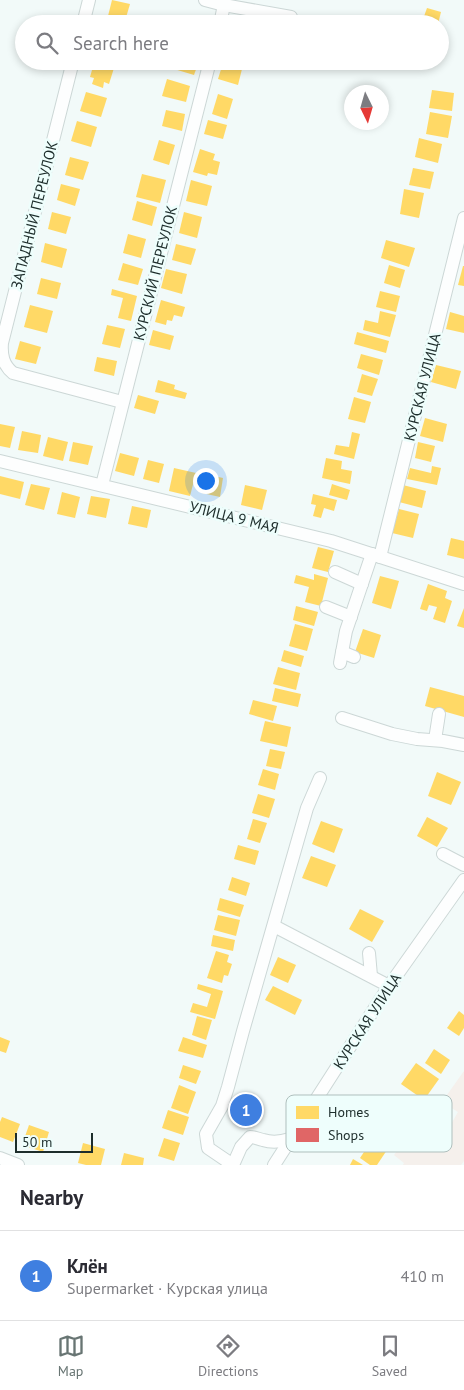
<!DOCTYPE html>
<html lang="en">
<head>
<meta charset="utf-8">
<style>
  :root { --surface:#fff; --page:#f2f2f3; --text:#2b2b33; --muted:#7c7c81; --line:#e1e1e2; --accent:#687573 }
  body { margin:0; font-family:"PT Sans",sans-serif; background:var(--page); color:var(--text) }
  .compass { position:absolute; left:344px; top:85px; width:45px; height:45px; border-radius:50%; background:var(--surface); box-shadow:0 2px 8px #0003; rotate:175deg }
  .scale { position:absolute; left:15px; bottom:12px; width:78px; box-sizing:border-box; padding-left:5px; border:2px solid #1d2d2b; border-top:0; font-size:14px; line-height:18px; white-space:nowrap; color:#1d2d2b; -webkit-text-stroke:4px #eefefc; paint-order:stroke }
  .you { position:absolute; left:205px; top:480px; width:18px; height:18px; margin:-12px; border:4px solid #fff; border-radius:50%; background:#1a73e8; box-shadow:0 0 0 8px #1a73e833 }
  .badge { display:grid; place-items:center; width:32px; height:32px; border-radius:50%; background:var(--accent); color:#fff; font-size:16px; font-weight:700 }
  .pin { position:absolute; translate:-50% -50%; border:2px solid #fff; box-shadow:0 1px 5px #0006 }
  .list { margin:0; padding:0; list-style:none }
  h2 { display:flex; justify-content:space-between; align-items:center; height:65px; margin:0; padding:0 20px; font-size:21px }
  h2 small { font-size:16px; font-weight:400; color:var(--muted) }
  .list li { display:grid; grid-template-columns:32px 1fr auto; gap:15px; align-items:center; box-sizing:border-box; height:90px; padding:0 20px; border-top:1px solid var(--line) }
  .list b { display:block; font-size:19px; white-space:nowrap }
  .list p { margin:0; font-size:16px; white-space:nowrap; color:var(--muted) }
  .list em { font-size:16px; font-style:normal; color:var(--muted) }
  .icon { flex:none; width:28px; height:28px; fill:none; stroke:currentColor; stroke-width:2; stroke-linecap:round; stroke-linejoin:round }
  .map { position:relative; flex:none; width:464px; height:1165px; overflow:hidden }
  .search { position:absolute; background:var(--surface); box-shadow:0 2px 8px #0003; left:15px; right:15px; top:15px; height:55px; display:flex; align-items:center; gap:12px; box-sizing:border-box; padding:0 18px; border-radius:28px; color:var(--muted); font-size:19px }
  .sheet { height:155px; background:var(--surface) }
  nav { display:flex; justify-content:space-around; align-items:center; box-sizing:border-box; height:70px; border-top:1px solid var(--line); background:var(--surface); font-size:14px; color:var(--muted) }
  nav a { display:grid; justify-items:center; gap:2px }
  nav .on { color:var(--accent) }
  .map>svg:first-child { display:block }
  .green { fill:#f5f0ec }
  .homes { fill:#ffd966 }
  .shops { fill:#e06666 }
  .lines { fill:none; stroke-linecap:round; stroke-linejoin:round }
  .minor-casing { stroke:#ccd7d6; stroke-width:14 }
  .minor { stroke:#fdfefe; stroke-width:12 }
  .labels { text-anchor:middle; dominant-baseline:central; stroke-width:5; stroke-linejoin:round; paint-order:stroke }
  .street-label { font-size:15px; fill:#1d2d2b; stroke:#eefefc }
  .key { fill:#eefefc; stroke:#afbfbd; stroke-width:1 }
  .key-label { font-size:14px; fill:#1d2d2b }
</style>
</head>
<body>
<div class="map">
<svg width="464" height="1165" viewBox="0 0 464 1165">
  <rect width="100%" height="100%" fill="#f2faf9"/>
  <!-- green -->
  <polygon class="green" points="464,1071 464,1161 461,1165 403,1165 404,1163 394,1155 428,1111 450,1126 458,1112 442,1102"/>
  <!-- homes -->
  <g class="homes">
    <polygon points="112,0 130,4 125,21 108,16"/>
    <polygon points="427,8 441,12 438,24 422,22"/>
    <polygon points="176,61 199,61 194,75 174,69"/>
    <polygon points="94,63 114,68 109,84 104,82 103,88 92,84 94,78 90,77"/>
    <polygon points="223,63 242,69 238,85 218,79"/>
    <polygon points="167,79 190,86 186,102 162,96"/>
    <polygon points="432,90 454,93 452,111 429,108"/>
    <polygon points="86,92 107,98 101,117 80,111"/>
    <polygon points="218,94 233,99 227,119 212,114"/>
    <polygon points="166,110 185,114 182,131 162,126"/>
    <polygon points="430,112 452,116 448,138 426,134"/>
    <polygon points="208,120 227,125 223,139 204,134"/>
    <polygon points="77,121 97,127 91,147 71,141"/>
    <polygon points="419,138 442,144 438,163 415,157"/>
    <polygon points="159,140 175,145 169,165 153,160"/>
    <polygon points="200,149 215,154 213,160 220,162 217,175 208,173 207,176 193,172"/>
    <polygon points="70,157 89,162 83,180 65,175"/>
    <polygon points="413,168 434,172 430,189 409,185"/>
    <polygon points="142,174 166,180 160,203 136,197"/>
    <polygon points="191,180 212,186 207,206 186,201"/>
    <polygon points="61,184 80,189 75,206 57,200"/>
    <polygon points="404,189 424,193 419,218 400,214"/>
    <polygon points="137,201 157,207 152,226 132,220"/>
    <polygon points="52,212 71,217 66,234 48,229"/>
    <polygon points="184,212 202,217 197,238 179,233"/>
    <polygon points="128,234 146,239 141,258 123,253"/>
    <polygon points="386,240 415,248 409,267 381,258"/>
    <polygon points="45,243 67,249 62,268 41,262"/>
    <polygon points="176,244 196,249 191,265 172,260"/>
    <polygon points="123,263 143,269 138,285 118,280"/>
    <polygon points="389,265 405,270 400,288 384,283"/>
    <polygon points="463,266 464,266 464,286 458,285"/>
    <polygon points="166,269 187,274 182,294 161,288"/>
    <polygon points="41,278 61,283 57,299 37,294"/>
    <polygon points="112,289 137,296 131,321 118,318 123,298 111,295"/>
    <polygon points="380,291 400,296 396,312 376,307"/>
    <polygon points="161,300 185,307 182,317 174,315 172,321 167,320 166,325 155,322"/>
    <polygon points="30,305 53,311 47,333 24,327"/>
    <polygon points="380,311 396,315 390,337 363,330 365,320 378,323"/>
    <polygon points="450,312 464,316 464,333 446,329"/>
    <polygon points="107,325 125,329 120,348 102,344"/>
    <polygon points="153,330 174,336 170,350 149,345"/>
    <polygon points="357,332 389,341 386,353 354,344"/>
    <polygon points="20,341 41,347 36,364 15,359"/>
    <polygon points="361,354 383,360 379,375 357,368"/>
    <polygon points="97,357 117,361 114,376 94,371"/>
    <polygon points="436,365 461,371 456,389 431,382"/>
    <polygon points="362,374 378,379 372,396 357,392"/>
    <polygon points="158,380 175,385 174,389 187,393 185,399 155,392"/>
    <polygon points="138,395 159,401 155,414 134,408"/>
    <polygon points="354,397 371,402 365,423 348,419"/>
    <polygon points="425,418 447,424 443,442 420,436"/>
    <polygon points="0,424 15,427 10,448 0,446"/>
    <polygon points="22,431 41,435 38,453 18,450"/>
    <polygon points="352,432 360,434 354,459 334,454 336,445 349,447"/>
    <polygon points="48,437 68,442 63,461 43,456"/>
    <polygon points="73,442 93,446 88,465 69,461"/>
    <polygon points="418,442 435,446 431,462 415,458"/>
    <polygon points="120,453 139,458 134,476 115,471"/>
    <polygon points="326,458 342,461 341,469 352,471 350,484 322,478"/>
    <polygon points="148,460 164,464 159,483 143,479"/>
    <polygon points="432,466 441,468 437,485 407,479 410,468 431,473"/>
    <polygon points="174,468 196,473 190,496 169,491"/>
    <polygon points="206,474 223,478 220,497 202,493"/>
    <polygon points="0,476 24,482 20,499 0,494"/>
    <polygon points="31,484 50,488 44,510 25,505"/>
    <polygon points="332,484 350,490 347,500 329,495"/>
    <polygon points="245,485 267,490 262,510 241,505"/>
    <polygon points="403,485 426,491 422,508 399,502"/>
    <polygon points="62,492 80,497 75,518 57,514"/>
    <polygon points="313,494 337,500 334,511 324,508 321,518 313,516 316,505 311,504"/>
    <polygon points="91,496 110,499 106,518 87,514"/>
    <polygon points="132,506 151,510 147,528 128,524"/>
    <polygon points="399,509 419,514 413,538 392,533"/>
    <polygon points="451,538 464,541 464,559 447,555"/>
    <polygon points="318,547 334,551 328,572 312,568"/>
    <polygon points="314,574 328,578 321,606 305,602 309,587 294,583 296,575 314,580"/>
    <polygon points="380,576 399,581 391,609 372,603"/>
    <polygon points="428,584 447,591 445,598 452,601 445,623 433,619 437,607 429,605 427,611 420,609"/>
    <polygon points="296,606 318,612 314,626 293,620"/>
    <polygon points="464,608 464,628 457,626"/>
    <polygon points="295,624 313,629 307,651 289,646"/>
    <polygon points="363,629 381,635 374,658 355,652"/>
    <polygon points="284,650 304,656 301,667 281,661"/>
    <polygon points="278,667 300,673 296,690 273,684"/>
    <polygon points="430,687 464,696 464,717 425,706"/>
    <polygon points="275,688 301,694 298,707 272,701"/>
    <polygon points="253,700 277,706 273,721 249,714"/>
    <polygon points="265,721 291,727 287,747 260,741"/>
    <polygon points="270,749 285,752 281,769 266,766"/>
    <polygon points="263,769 279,774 275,790 258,785"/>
    <polygon points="437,772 461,782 451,805 428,796"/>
    <polygon points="258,794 275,799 269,818 252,813"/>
    <polygon points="427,817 448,828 437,847 417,836"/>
    <polygon points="253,819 267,823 260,843 247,839"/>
    <polygon points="321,821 343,829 334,853 312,844"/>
    <polygon points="238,845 259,851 255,865 234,859"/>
    <polygon points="311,856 336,865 327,887 302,878"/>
    <polygon points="232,877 250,883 246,896 228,890"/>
    <polygon points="220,898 244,905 240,917 217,910"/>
    <polygon points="360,909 384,921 372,942 349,929"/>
    <polygon points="218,915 240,920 236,936 214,930"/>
    <polygon points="213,935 235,940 233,951 211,946"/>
    <polygon points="216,951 229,955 227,962 232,964 228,976 224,975 222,983 207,978"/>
    <polygon points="278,957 296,965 288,983 270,975"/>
    <polygon points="198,984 223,991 215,1019 190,1012 193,1003 207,1007 211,994 197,989"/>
    <polygon points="273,986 302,1000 295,1015 265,1000"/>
    <polygon points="459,1011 464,1015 464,1028 459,1036 447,1028"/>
    <polygon points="197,1016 212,1020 206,1040 192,1035"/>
    <polygon points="0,1037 10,1041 6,1053 0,1051"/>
    <polygon points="183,1037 207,1045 203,1058 178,1051"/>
    <polygon points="434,1049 450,1060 441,1074 425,1063"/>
    <polygon points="416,1063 439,1079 424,1100 401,1084"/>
    <polygon points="183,1065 201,1071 196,1084 179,1078"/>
    <polygon points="179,1085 196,1092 188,1114 171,1108"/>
    <polygon points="168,1110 189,1117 183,1135 162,1128"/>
    <polygon points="2,1117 20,1124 13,1142 0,1137 0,1122"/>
    <polygon points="29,1125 49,1132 43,1152 22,1145"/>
    <polygon points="164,1138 180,1143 174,1161 158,1156"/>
    <polygon points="372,1140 387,1150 377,1165 370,1165 360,1158"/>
    <polygon points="83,1143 105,1149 101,1165 86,1165 78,1163"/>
    <polygon points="124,1153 144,1158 143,1165 121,1165"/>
    <polygon points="353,1159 363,1165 350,1165"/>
  </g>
  <!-- shops -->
  <polygon class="shops" points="240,1099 258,1106 251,1122 233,1114"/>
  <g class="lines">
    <defs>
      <g id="minor">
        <polyline points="205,0 224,5 291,17"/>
        <polyline points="83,24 89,0"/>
        <polyline points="220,24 224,5"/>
        <path d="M 73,61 L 2,343 C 1,355 3,365 13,373 L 122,402"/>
        <polyline points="0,461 331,541 464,584"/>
        <polyline points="102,485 210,61"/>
        <polyline points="380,557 464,218"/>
        <polyline points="335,572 362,584"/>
        <polyline points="326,607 351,617"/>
        <polyline points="342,652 354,657"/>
        <polyline points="340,663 346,631 372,554"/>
        <polyline points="342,718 392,734 417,739 443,741 464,745"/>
        <polyline points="435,740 439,714"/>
        <polyline points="443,854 464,865"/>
        <polyline points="274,926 389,986"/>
        <polyline points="369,953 371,976"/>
        <polyline points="0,1158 18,1165"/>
        <polyline points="233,1165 208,1148 206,1134 222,1106 228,1087 243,1031 307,808 320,778"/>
        <path d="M 233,1165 L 241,1147 L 250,1137 C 255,1137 258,1139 263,1140 C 272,1143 281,1142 290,1139"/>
        <polyline points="274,1165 389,986 464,880"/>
      </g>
    </defs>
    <!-- minor casing -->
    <use href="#minor" class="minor-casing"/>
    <!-- minor -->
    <use href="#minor" class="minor"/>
  </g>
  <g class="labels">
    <!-- street labels -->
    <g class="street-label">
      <text transform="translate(34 215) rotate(-76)">ЗАПАДНЫЙ ПЕРЕУЛОК</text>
      <text transform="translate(155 273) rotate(-76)">КУРСКИЙ ПЕРЕУЛОК</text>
      <text transform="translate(422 387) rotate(-76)">КУРСКАЯ УЛИЦА</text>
      <text transform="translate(234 517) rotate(14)">УЛИЦА 9 МАЯ</text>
      <text transform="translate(367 1021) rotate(-57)">КУРСКАЯ УЛИЦА</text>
    </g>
  </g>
  <!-- legend -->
  <rect x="286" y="1095" width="166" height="57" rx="8" class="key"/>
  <rect x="296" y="1106" width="23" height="13" fill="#ffd966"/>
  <rect x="296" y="1128" width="23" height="14" fill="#e06666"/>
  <g class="key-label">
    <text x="328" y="1117">Homes</text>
    <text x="328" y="1140">Shops</text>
  </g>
</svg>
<svg class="compass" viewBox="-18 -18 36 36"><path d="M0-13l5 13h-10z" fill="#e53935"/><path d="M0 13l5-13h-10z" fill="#7c7c81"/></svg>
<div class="scale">50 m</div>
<div class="you"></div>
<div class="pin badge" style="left:246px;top:1110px;background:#3f7fe0">1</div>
<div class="search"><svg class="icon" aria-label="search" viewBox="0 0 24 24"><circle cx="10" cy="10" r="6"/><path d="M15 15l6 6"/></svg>Search here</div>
</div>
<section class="sheet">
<h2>Nearby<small></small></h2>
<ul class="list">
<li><span class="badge" style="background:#3f7fe0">1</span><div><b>Клён</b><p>Supermarket · Курская улица</p></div><em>410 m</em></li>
</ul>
</section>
<nav>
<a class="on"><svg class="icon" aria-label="map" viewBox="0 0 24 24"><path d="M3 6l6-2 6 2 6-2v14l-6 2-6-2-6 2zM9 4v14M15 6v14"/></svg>Map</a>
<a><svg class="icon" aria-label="directions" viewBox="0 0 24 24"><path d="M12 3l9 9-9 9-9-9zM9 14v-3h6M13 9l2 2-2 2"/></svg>Directions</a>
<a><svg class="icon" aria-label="saved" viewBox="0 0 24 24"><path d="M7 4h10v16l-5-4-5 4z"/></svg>Saved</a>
</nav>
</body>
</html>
